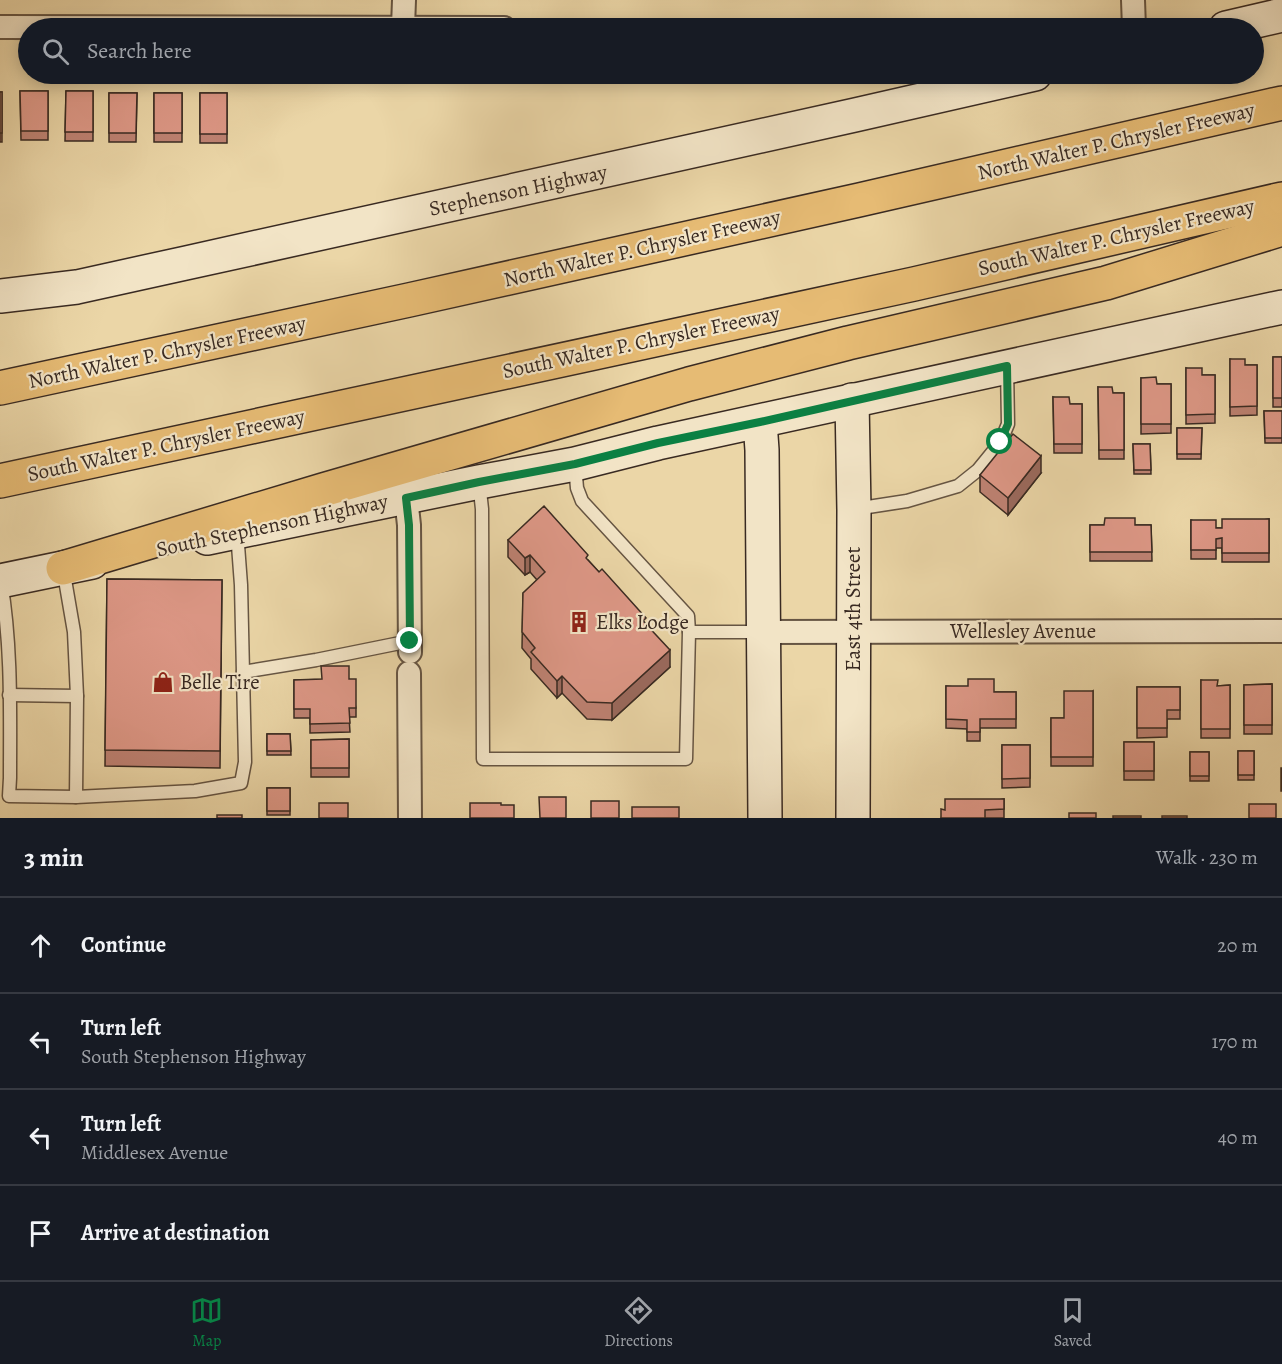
<!DOCTYPE html>
<html lang="en">
<head>
<meta charset="utf-8">
<style>
  :root { --surface:#171b24; --page:#20242c; --text:#f1f3f6; --muted:#9ea1a6; --line:#363941; --accent:#0b8043 }
  body { margin:0; font-family:Alegreya,serif; background:var(--page); color:var(--text) }
  .stop { position:absolute; width:18px; height:18px; margin:-14px; border:4px solid #0b8043; border-radius:50%; background:#fff }
  .stop.end { background:#0b8043; border-color:#fff; box-shadow:0 2px 6px #0008 }
  .list { margin:0; padding:0; list-style:none }
  h2 { display:flex; justify-content:space-between; align-items:center; height:78px; margin:0; padding:0 24px; font-size:26px }
  h2 small { font-size:20px; font-weight:400; color:var(--muted) }
  .list li { display:grid; grid-template-columns:39px 1fr auto; gap:18px; align-items:center; box-sizing:border-box; height:96px; padding:0 24px; border-top:2px solid var(--line) }
  .list b { display:block; font-size:22px; white-space:nowrap }
  .list p { margin:0; font-size:20px; white-space:nowrap; color:var(--muted) }
  .list em { font-size:20px; font-style:normal; color:var(--muted) }
  .icon { flex:none; width:33px; height:33px; fill:none; stroke:currentColor; stroke-width:2; stroke-linecap:round; stroke-linejoin:round }
  .map { position:relative; flex:none; width:1282px; height:818px; overflow:hidden }
  .search { position:absolute; background:var(--surface); box-shadow:0 3px 15px #0003; left:18px; right:18px; top:18px; height:66px; display:flex; align-items:center; gap:15px; box-sizing:border-box; padding:0 21px; border-radius:33px; color:var(--muted); font-size:22px }
  .sheet { height:462px; background:var(--surface) }
  nav { display:flex; justify-content:space-around; align-items:center; box-sizing:border-box; height:84px; border-top:2px solid var(--line); background:var(--surface); font-size:16px; color:var(--muted) }
  nav a { display:grid; justify-items:center; gap:3px }
  nav .on { color:var(--accent) }
  .map>svg:first-child { display:block }
  .lines { fill:none; stroke-linecap:round; stroke-linejoin:round }
  .lane-casing { stroke:#665543; stroke-width:15 }
  .street-casing { stroke:#665543; stroke-width:26 }
  .secondary-casing { stroke:#392a22; stroke-width:36 }
  .highway-casing { stroke:#392a22; stroke-width:36 }
  .lane { stroke:#f2e4c6; stroke-width:12 }
  .street { stroke:#f2e4c6; stroke-width:22 }
  .secondary { stroke:#f2e4c6; stroke-width:33 }
  .highway { stroke:#e6bb74; stroke-width:33 }
  .wall { fill:#bf8374; stroke:#392a22; stroke-width:1.5 }
  .shaded-wall { fill:#9b6a5e; stroke:#392a22; stroke-width:1.5 }
  .building { fill:#de9887; stroke:#392a22; stroke-width:1.5 }
  .route { stroke:#0b8043; stroke-width:8 }
  .labels { text-anchor:middle; dominant-baseline:central; stroke-width:4.5; stroke-linejoin:round; paint-order:stroke }
  .street-label { font-size:21px; fill:#392a22; stroke:#f2e4c6 }
  .poi-label { font-size:21px; fill:#392a22; stroke:#f2e4c6; text-anchor:start }
</style>
</head>
<body>
<div class="map">
<svg width="1282" height="818" viewBox="0 0 1282 818">
  <rect width="100%" height="100%" fill="#ebd6a7"/>
  <filter id="stains"><feTurbulence type="fractalNoise" baseFrequency=".00333" numOctaves="4"/><feColorMatrix values="0 0 0 0 .2 0 0 0 0 .09 0 0 0 0 .02 0 0 0 .5 -.17"/></filter>
  <radialGradient id="worn" r=".72"><stop offset=".6" stop-color="#630" stop-opacity="0"/><stop offset="1" stop-color="#630" stop-opacity=".3"/></radialGradient>
  <g class="lines">
    <defs>
      <g id="lane">
        <polyline points="575,465 577,488 582,501 688,616 689,632 762,632"/>
        <polyline points="479,482 482,509 483,759 686,759 689,632"/>
        <polyline points="855,509 907,501 958,486 978,470 1000,443 1008,424 1007,367"/>
        <polyline points="63,568 74,632 77,696 76,797"/>
        <path d="M 1,582 C 12,647 10,713 10,778 L 9,796 L 76,797 L 195,791 L 241,783 L 245,762 L 241,585 L 237,532"/>
        <polyline points="243,672 316,660 410,641"/>
        <polyline points="9,695 77,696"/>
      </g>
      <g id="street">
        <polyline points="1133,0 1134,28"/>
        <polyline points="0,27 504,28"/>
        <polyline points="403,27 404,0"/>
        <polyline points="406,498 409,525 410,652"/>
        <polyline points="763,632 1282,631"/>
        <polyline points="409,673 410,818"/>
      </g>
      <g id="secondary">
        <polyline points="1226,28 1282,15"/>
        <polyline points="0,296 77,287 186,263 855,115 1035,74"/>
        <polyline points="852,400 854,510 853,818"/>
        <polyline points="760,422 762,450 765,818"/>
        <polyline points="207,538 479,482 575,464 658,443 1282,307"/>
        <polyline points="0,581 92,562"/>
      </g>
      <g id="highway">
        <polyline points="0,388 409,300 859,200 1282,103"/>
        <polyline points="0,481 914,284 1282,199"/>
        <polyline points="63,568 323,490 689,384 848,343 1106,283 1282,229"/>
      </g>
    </defs>
    <!-- lane casing -->
    <use href="#lane" class="lane-casing"/>
    <!-- street casing -->
    <use href="#street" class="street-casing"/>
    <!-- secondary casing -->
    <use href="#secondary" class="secondary-casing"/>
    <!-- highway casing -->
    <use href="#highway" class="highway-casing"/>
    <!-- lane -->
    <use href="#lane" class="lane"/>
    <!-- street -->
    <use href="#street" class="street"/>
    <!-- secondary -->
    <use href="#secondary" class="secondary"/>
    <!-- highway -->
    <use href="#highway" class="highway"/>
  </g>
  <!-- wall -->
  <g class="wall">
    <polygon points="20,91 48,91 48,140 21,140"/>
    <polygon points="66,91 93,91 93,141 65,141"/>
    <rect x="0" y="92" width="2" height="50"/>
    <polygon points="109,93 137,93 136,142 109,142"/>
    <rect x="154" y="93" width="28" height="49"/>
    <rect x="200" y="93" width="27" height="50"/>
    <rect x="1273" y="357" width="9" height="50"/>
    <polygon points="1230,359 1245,365 1257,365 1257,415 1230,416"/>
    <polygon points="1186,368 1202,375 1215,375 1215,423 1186,424"/>
    <polygon points="1141,378 1157,384 1171,384 1171,433 1141,434"/>
    <polygon points="1098,387 1113,393 1124,393 1124,459 1099,459"/>
    <polygon points="1053,397 1070,404 1082,404 1082,453 1054,453"/>
    <polygon points="1264,411 1282,411 1282,443 1265,443"/>
    <polygon points="1177,428 1202,428 1201,459 1177,459"/>
    <polygon points="1133,444 1150,444 1151,474 1134,474"/>
    <polygon points="1041,473 1008,515 980,492 980,475"/>
    <polygon points="1269,519 1269,562 1222,562 1222,548 1216,548 1216,559 1191,559 1191,520 1216,528 1222,528"/>
    <polygon points="1090,525 1151,525 1152,561 1090,561"/>
    <polygon points="508,540 588,560 646,624 670,667 612,720 587,719 562,693 557,698 531,669 531,659 522,648 523,593 537,580 530,572 525,575 508,557"/>
    <polygon points="107,579 222,580 220,768 105,766"/>
    <polygon points="349,679 356,708 356,717 349,717 350,732 310,733 310,718 294,718 294,680"/>
    <polygon points="1201,680 1217,686 1230,685 1230,738 1201,738"/>
    <polygon points="1272,684 1272,734 1244,734 1244,685"/>
    <polygon points="946,686 994,692 1016,692 1016,728 980,728 980,741 967,741 967,729 946,728"/>
    <polygon points="1137,687 1180,687 1180,719 1167,719 1167,737 1137,738"/>
    <polygon points="1093,691 1093,766 1051,766 1051,718 1064,718"/>
    <polygon points="267,734 290,734 291,755 267,755"/>
    <polygon points="349,739 349,777 311,777 311,740"/>
    <rect x="1124" y="742" width="30" height="38"/>
    <polygon points="1002,745 1030,745 1030,787 1002,788"/>
    <rect x="1238" y="751" width="16" height="29"/>
    <rect x="1190" y="752" width="19" height="29"/>
    <rect x="267" y="788" width="23" height="27"/>
    <polygon points="1004,799 1004,818 941,818 945,810"/>
  </g>
  <!-- shaded-wall -->
  <g class="shaded-wall">
    <polygon points="1041,456 1041,473 1008,515 1008,498"/>
    <polygon points="530,555 530,572 525,575 525,558"/>
    <polygon points="670,650 670,667 612,720 612,703"/>
    <polygon points="562,676 562,693 557,698 557,681"/>
  </g>
  <!-- building -->
  <g class="building">
    <polygon points="20,91 48,91 48,131 21,131"/>
    <polygon points="66,91 93,91 93,132 65,132"/>
    <rect x="0" y="92" width="2" height="41"/>
    <polygon points="109,93 137,93 136,133 109,133"/>
    <rect x="154" y="93" width="28" height="40"/>
    <rect x="200" y="93" width="27" height="41"/>
    <rect x="1273" y="357" width="9" height="41"/>
    <polygon points="1230,359 1245,359 1245,365 1257,365 1257,406 1230,407"/>
    <polygon points="1186,368 1202,368 1202,375 1215,375 1215,414 1186,415"/>
    <polygon points="1156,377 1157,384 1171,384 1171,424 1141,424 1141,378"/>
    <polygon points="1098,387 1112,387 1113,393 1124,393 1124,450 1099,450"/>
    <polygon points="1053,397 1069,397 1070,404 1082,404 1082,444 1054,444"/>
    <polygon points="1264,411 1282,411 1282,438 1265,438"/>
    <polygon points="1177,428 1202,428 1201,454 1177,454"/>
    <polygon points="1013,434 1041,456 1008,498 980,475"/>
    <polygon points="1133,444 1150,444 1151,470 1134,470"/>
    <polygon points="544,506 588,555 586,558 599,572 602,569 646,618 643,621 670,650 612,703 587,702 562,676 557,681 531,652 535,648 522,632 523,593 545,572 530,555 525,558 508,540"/>
    <polygon points="1105,518 1135,518 1135,525 1151,525 1152,552 1090,552 1090,525 1104,525"/>
    <polygon points="1222,519 1269,519 1269,553 1222,553 1222,538 1216,539 1216,550 1191,550 1191,520 1216,520 1216,528 1222,528"/>
    <polygon points="107,579 222,580 220,751 105,750"/>
    <polygon points="321,666 349,666 349,679 356,679 356,708 349,708 350,723 310,724 310,709 294,709 294,680 322,679"/>
    <polygon points="968,679 994,679 994,692 1016,692 1016,719 980,719 980,732 967,732 967,720 946,719 946,686 968,686"/>
    <polygon points="1201,680 1218,680 1217,686 1230,685 1230,729 1201,729"/>
    <polygon points="1272,684 1272,725 1244,725 1244,685"/>
    <polygon points="1137,687 1180,687 1180,710 1167,710 1167,728 1137,728"/>
    <polygon points="1064,691 1093,691 1093,757 1051,757 1051,718 1064,718"/>
    <polygon points="267,734 290,734 291,751 267,751"/>
    <polygon points="349,739 349,768 311,768 311,740"/>
    <rect x="1124" y="742" width="30" height="29"/>
    <polygon points="1002,745 1030,745 1030,778 1002,779"/>
    <rect x="1238" y="751" width="16" height="24"/>
    <rect x="1190" y="752" width="19" height="24"/>
    <rect x="1281" y="768" width="1" height="23"/>
    <rect x="267" y="788" width="23" height="23"/>
    <polygon points="539,797 566,797 566,818 540,818"/>
    <polygon points="945,799 1004,799 1004,809 985,810 985,818 941,818 941,809 945,810"/>
    <rect x="591" y="801" width="28" height="17"/>
    <rect x="319" y="803" width="29" height="15"/>
    <polygon points="470,803 501,803 501,805 514,805 514,818 470,818"/>
    <rect x="1249" y="804" width="27" height="14"/>
    <rect x="632" y="807" width="47" height="11"/>
    <rect x="1069" y="813" width="27" height="5"/>
    <rect x="217" y="815" width="25" height="3"/>
    <rect x="1113" y="816" width="28" height="2"/>
    <rect x="1162" y="816" width="25" height="2"/>
  </g>
  <g class="lines">
    <!-- route -->
    <polyline class="route" points="410,641 409,525 406,498 479,482 575,464 658,443 760,422 1007,366 1008,424 1000,442"/>
  </g>
  <!-- icons -->
  <defs>
    <symbol id="building-bare" viewBox="-9 -9 18 18"><path d="M-4-6H4V6H1V3H-1V6H-4ZM-2.5-4.3h1.7v1.8h-1.7ZM.8-4.3h1.7v1.8H.8ZM-2.5-1h1.7V.8h-1.7ZM.8-1h1.7V.8H.8Z" fill="#8f2418" stroke="#f2e4c6" stroke-width="2.5" paint-order="stroke"/></symbol>
    <symbol id="shop-bare" viewBox="-9 -9 18 18"><path d="M-5-2.5h2.3a2.7 3.5 0 0 1 5.4 0H5L5.5 6h-11ZM-1.5-2.5h3a1.5 2.3 0 0 0-3 0Z" fill="#8f2418" stroke="#f2e4c6" stroke-width="2.5" paint-order="stroke"/></symbol>
  </defs>
  <g fill-rule="evenodd">
    <use href="#building-bare" x="564" y="607" width="30" height="30"/>
    <use href="#shop-bare" x="148" y="667" width="30" height="30"/>
  </g>
  <g class="labels">
    <!-- street labels -->
    <g class="street-label">
      <text transform="translate(1116 141) rotate(-13)">North Walter P. Chrysler Freeway</text>
      <text transform="translate(518 190) rotate(-12)">Stephenson Highway</text>
      <text transform="translate(1116 237) rotate(-13)">South Walter P. Chrysler Freeway</text>
      <text transform="translate(642 248) rotate(-13)">North Walter P. Chrysler Freeway</text>
      <text transform="translate(641 342) rotate(-12)">South Walter P. Chrysler Freeway</text>
      <text transform="translate(167 352) rotate(-12)">North Walter P. Chrysler Freeway</text>
      <text transform="translate(166 445) rotate(-12)">South Walter P. Chrysler Freeway</text>
      <text transform="translate(272 525) rotate(-12)">South Stephenson Highway</text>
      <text transform="translate(853 609) rotate(-90)">East 4th Street</text>
      <text x="1023" y="631">Wellesley Avenue</text>
    </g>
    <!-- poi labels -->
    <g class="poi-label">
      <text x="596" y="622">Elks Lodge</text>
      <text x="180" y="682">Belle Tire</text>
    </g>
  </g>
  <rect width="100%" height="100%" filter="url(#stains)"/>
  <rect width="100%" height="100%" fill="url(#worn)"/>
</svg>
<div class="stop" style="left:1000px;top:442px"></div>
<div class="stop end" style="left:410px;top:641px"></div>
<div class="search"><svg class="icon" aria-label="search" viewBox="0 0 24 24"><circle cx="10" cy="10" r="6"/><path d="M15 15l6 6"/></svg>Search here</div>
</div>
<section class="sheet">
<h2>3 min<small>Walk · 230 m</small></h2>
<ul class="list">
<li><svg class="icon" aria-label="ahead" viewBox="0 0 24 24"><path d="M12 20V5M6 11l6-6 6 6"/></svg><div><b>Continue</b></div><em>20 m</em></li>
<li><svg class="icon" aria-label="left" viewBox="0 0 24 24"><path d="M17 20v-9H6M10 6l-5 5 5 5"/></svg><div><b>Turn left</b><p>South Stephenson Highway</p></div><em>170 m</em></li>
<li><svg class="icon" aria-label="left" viewBox="0 0 24 24"><path d="M17 20v-9H6M10 6l-5 5 5 5"/></svg><div><b>Turn left</b><p>Middlesex Avenue</p></div><em>40 m</em></li>
<li><svg class="icon" aria-label="arrive" viewBox="0 0 24 24"><path d="M6 21V4h12l-3 4 3 4H6"/></svg><div><b>Arrive at destination</b></div></li>
</ul>
</section>
<nav>
<a class="on"><svg class="icon" aria-label="map" viewBox="0 0 24 24"><path d="M3 6l6-2 6 2 6-2v14l-6 2-6-2-6 2zM9 4v14M15 6v14"/></svg>Map</a>
<a><svg class="icon" aria-label="directions" viewBox="0 0 24 24"><path d="M12 3l9 9-9 9-9-9zM9 14v-3h6M13 9l2 2-2 2"/></svg>Directions</a>
<a><svg class="icon" aria-label="saved" viewBox="0 0 24 24"><path d="M7 4h10v16l-5-4-5 4z"/></svg>Saved</a>
</nav>
</body>
</html>
